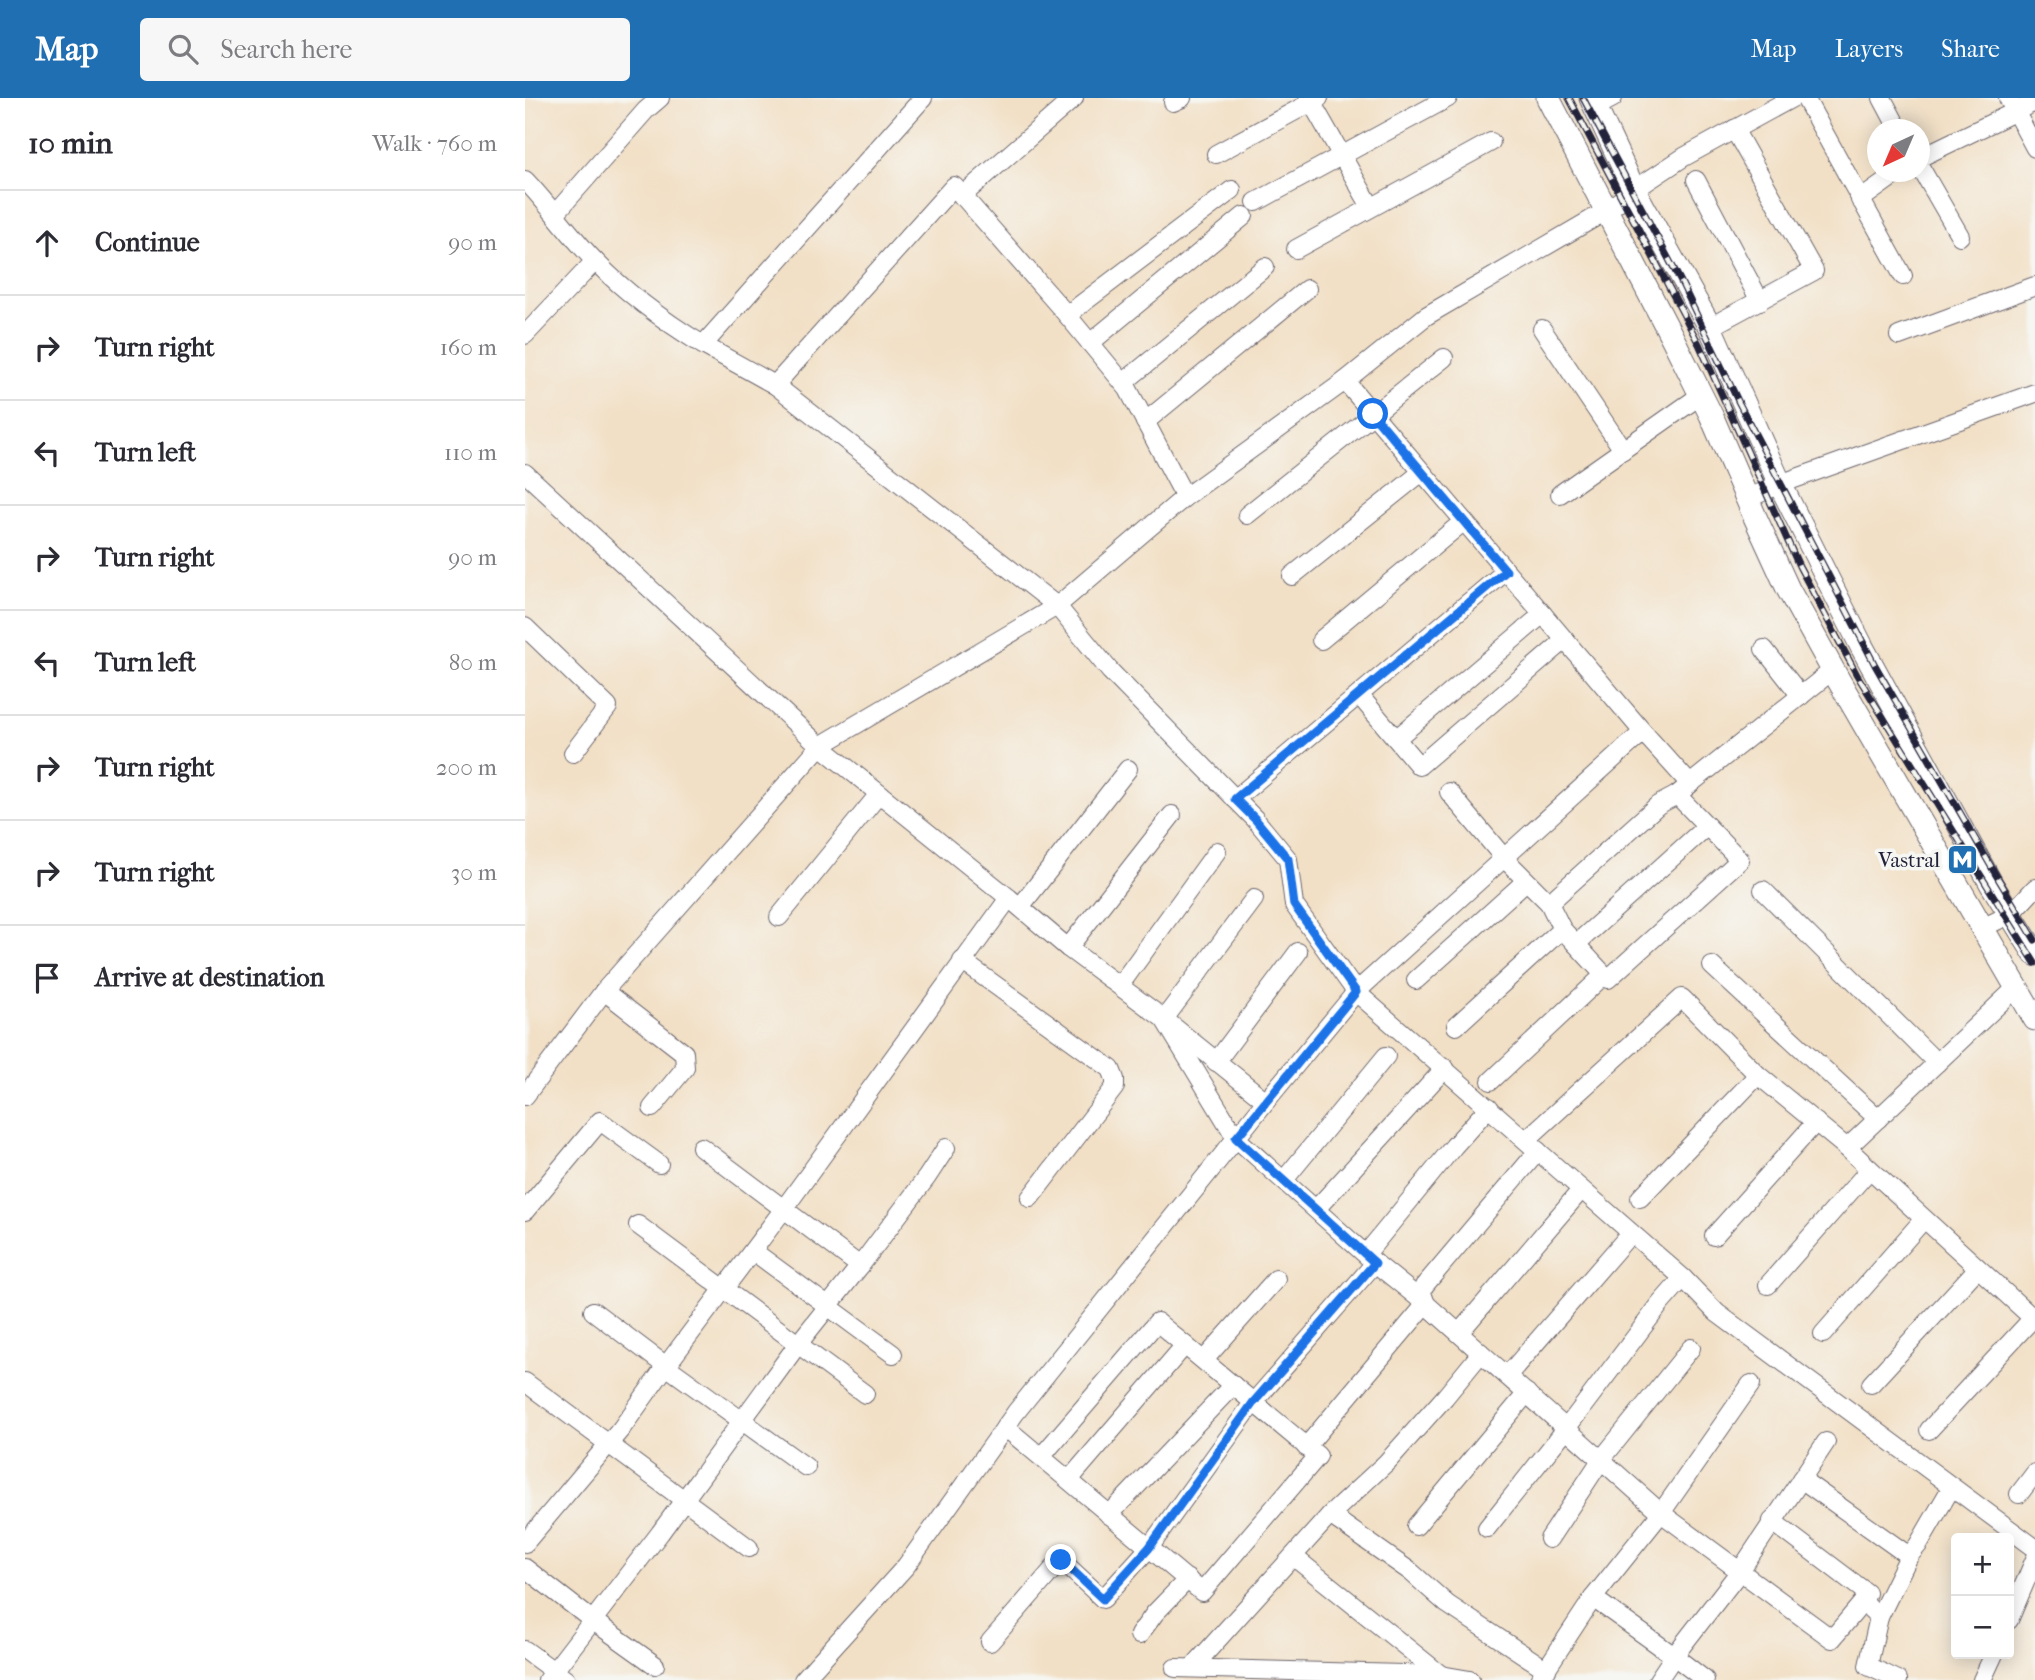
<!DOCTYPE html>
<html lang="en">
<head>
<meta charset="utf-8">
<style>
  :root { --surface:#fff; --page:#f7f7f7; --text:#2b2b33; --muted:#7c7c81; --line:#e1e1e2; --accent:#1f6fb2 }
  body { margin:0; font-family:"IM FELL French Canon",serif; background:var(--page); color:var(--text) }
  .controls { position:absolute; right:21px; bottom:21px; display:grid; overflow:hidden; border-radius:7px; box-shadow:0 4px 18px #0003 }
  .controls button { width:63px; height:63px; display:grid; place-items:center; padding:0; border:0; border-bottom:2px solid var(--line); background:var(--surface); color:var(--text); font:35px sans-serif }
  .compass { position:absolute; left:1342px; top:21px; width:63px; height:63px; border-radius:50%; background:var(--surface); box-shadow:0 4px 18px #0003; rotate:224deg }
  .stop { position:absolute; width:21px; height:21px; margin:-16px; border:5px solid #1a73e8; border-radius:50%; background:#fff }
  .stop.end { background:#1a73e8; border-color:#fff; box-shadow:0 2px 7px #0008 }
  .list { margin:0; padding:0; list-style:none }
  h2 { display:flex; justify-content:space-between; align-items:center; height:91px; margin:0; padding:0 28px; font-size:30px }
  h2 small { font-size:23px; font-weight:400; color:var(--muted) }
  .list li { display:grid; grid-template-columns:46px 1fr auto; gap:21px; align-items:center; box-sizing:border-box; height:105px; padding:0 28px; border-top:2px solid var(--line) }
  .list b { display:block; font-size:26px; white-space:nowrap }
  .list em { font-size:23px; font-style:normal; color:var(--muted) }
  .icon { flex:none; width:38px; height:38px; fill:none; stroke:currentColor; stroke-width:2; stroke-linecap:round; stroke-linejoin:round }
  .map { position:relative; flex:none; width:1510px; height:1582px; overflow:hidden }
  header { display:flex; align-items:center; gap:42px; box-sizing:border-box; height:98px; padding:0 35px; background:var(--accent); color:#fff }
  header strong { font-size:33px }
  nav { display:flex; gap:38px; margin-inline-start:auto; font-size:24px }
  .search { width:490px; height:63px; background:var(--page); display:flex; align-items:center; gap:18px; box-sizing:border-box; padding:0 24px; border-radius:7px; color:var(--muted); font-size:26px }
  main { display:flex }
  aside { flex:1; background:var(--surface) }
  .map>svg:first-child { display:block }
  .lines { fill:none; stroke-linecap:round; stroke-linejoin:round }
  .minor-casing { stroke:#6b646c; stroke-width:20 }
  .major-casing { stroke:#6b646c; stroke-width:25 }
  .minor { stroke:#fff; stroke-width:18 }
  .major { stroke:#fff; stroke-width:23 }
  .rail-casing { stroke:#22223b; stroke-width:7 }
  .rail { stroke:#f6f6f2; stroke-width:4.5; stroke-dasharray:13; stroke-linecap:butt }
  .route { stroke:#1a73e8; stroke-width:9 }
  .labels { text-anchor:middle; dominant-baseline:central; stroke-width:7; stroke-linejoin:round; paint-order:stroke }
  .poi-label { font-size:21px; fill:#22223b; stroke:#f6f6f2; text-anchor:end }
</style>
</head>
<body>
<header>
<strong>Map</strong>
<div class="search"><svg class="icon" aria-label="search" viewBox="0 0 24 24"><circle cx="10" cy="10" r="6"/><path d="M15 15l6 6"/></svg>Search here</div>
<nav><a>Map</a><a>Layers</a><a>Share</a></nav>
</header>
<main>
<aside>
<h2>10 min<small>Walk · 760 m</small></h2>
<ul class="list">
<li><svg class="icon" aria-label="ahead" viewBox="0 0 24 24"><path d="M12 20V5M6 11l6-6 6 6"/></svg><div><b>Continue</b></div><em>90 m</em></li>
<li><svg class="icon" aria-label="right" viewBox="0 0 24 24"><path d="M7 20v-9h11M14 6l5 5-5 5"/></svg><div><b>Turn right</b></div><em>160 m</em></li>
<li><svg class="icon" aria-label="left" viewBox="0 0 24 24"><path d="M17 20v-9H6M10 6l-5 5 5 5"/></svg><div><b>Turn left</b></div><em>110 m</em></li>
<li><svg class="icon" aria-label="right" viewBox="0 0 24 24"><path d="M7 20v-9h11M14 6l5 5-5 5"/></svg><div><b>Turn right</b></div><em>90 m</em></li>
<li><svg class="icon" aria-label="left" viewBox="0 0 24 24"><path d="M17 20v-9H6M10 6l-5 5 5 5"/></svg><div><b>Turn left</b></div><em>80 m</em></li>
<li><svg class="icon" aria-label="right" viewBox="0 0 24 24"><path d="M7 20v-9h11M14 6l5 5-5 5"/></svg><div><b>Turn right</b></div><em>200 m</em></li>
<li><svg class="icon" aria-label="right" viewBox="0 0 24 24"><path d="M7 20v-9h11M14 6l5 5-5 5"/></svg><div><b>Turn right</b></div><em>30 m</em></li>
<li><svg class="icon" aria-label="arrive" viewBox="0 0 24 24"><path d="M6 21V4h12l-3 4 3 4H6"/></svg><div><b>Arrive at destination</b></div></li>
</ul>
</aside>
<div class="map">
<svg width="1510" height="1582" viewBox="0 0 1510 1582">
  <rect width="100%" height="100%" fill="#f6f6f2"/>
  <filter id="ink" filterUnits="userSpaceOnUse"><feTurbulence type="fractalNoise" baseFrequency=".0143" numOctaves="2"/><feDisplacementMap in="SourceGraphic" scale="14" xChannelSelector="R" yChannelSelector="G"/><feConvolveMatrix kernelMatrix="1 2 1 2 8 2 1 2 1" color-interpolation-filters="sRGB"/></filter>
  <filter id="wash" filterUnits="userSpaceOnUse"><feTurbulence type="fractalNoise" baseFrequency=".00686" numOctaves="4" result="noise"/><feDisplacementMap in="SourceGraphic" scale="28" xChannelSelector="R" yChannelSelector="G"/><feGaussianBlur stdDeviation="1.57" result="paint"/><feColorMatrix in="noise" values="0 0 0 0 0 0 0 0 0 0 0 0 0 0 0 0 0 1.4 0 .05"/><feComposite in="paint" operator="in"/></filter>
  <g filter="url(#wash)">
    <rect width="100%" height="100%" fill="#f2e0c6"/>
  </g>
  <g filter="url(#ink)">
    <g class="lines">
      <defs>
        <g id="minor">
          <polyline points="784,0 846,109"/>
          <polyline points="1280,0 1378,178"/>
          <polyline points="1357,0 1374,32"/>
          <polyline points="1483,0 1510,50"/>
          <polyline points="648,4 657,0"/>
          <polyline points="1071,9 1088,0"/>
          <polyline points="691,56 794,0"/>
          <polyline points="1394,60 1510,4"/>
          <polyline points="1394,67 1435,138"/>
          <path d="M 0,82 C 25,108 46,139 71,164 C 103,197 139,223 178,247 L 398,0"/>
          <polyline points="1171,82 1235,203"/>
          <polyline points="437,98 549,0"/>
          <polyline points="1335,102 1374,74"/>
          <polyline points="731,104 923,0"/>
          <polyline points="30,116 121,12 135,0"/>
          <polyline points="771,151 966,44"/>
          <polyline points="542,217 707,92"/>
          <polyline points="1185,229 1289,173 1209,31"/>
          <polyline points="1017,231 1098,352"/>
          <polyline points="0,237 70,163"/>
          <polyline points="1374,238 1510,188"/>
          <polyline points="565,245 719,118"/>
          <polyline points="178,247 250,287"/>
          <polyline points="820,283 1118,634"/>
          <polyline points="598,285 740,169"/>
          <polyline points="620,324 782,191"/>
          <polyline points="0,375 295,648 484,800 543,850 639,921 741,1003"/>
          <polyline points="1035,396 1176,297"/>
          <polyline points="660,399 603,291 542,217 429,88 250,287 532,508 585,573 730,721 763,761 769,807 831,894 1158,1180 1192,1215 1510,1450"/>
          <polyline points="1222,401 1255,386 1510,295"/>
          <polyline points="722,417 919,260"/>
          <polyline points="767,478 897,374"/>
          <polyline points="0,529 83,609 48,655"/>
          <polyline points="796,542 939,423"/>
          <polyline points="1239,551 1276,598"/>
          <polyline points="834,597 894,668 1040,542"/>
          <polyline points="872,640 1018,516"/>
          <polyline points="924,694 979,760 1024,805 1037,831 1083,881 1215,762 1152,697 1165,686"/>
          <polyline points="710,701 981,473"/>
          <polyline points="1238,792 1412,965"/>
          <polyline points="729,801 639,921 711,1040 850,1165"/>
          <polyline points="1024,805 1133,707 1152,697"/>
          <polyline points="495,809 603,671"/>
          <polyline points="254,819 354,696"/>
          <polyline points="1457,830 1486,816 1510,790"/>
          <polyline points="1051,846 1182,728"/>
          <polyline points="543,850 647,717"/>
          <polyline points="437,863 586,971 590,981 590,989 505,1100"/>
          <polyline points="1187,868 1353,1021"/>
          <polyline points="891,882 1001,783"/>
          <polyline points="595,887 692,753"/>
          <polyline points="79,893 159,955 160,970 127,1010"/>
          <polyline points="931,928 1037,831"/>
          <polyline points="691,964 773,854"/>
          <polyline points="966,983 1079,877"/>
          <polyline points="0,998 79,893 295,648 532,508 660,399 820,283 901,218 1081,113 1109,92 1159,59 1267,0"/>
          <polyline points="1001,1042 1157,900 1233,977 1322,1050 1510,1222"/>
          <polyline points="176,1049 335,1168 402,1079 421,1050"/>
          <polyline points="1322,1050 1492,889"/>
          <polyline points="759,1082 861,958"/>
          <polyline points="1115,1100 1233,977"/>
          <polyline points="791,1111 920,970"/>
          <polyline points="0,1113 75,1023 134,1066"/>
          <polyline points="113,1127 340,1296"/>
          <polyline points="1189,1138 1291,1024"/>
          <polyline points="228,1153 368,1256"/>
          <polyline points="841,1156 929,1048 964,1009"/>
          <polyline points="1243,1187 1345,1071"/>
          <polyline points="901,1206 897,1195 899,1188 1013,1053"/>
          <polyline points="68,1213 141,1268 281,1369"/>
          <polyline points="934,1235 1056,1092"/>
          <polyline points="1298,1236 1399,1121"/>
          <polyline points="679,1262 751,1181"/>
          <polyline points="982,1278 1105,1136"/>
          <polyline points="0,1284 224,1450"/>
          <polyline points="1346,1286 1453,1170"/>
          <polyline points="480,1329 677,1494 793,1358 632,1224 516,1359"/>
          <polyline points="1404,1332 1508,1220"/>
          <polyline points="781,1349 901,1206"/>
          <polyline points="1276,1381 1384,1458"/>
          <polyline points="544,1382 660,1247"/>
          <polyline points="1494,1396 1510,1375"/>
          <polyline points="584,1417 708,1287"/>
          <polyline points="805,1417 886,1474 922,1506 1022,1572"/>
          <polyline points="1247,1423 1342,1495 1338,1504"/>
          <polyline points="891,1428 1002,1295"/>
          <polyline points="962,1430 1040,1332 1136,1205 1158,1180"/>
          <polyline points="1024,1441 1076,1362 1166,1250"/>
          <polyline points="0,1445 96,1331 141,1268 258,1112 484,800"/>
          <polyline points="769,1459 916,1577"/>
          <polyline points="0,1470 67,1522 130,1567"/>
          <polyline points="1068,1500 1149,1558 1180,1582"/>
          <polyline points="1354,1519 1384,1458 1393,1447 1422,1397"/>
          <polyline points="1484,1522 1510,1461"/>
          <polyline points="614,1537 630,1515 663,1481"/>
          <polyline points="465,1544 536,1462 578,1501 624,1450 728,1305 850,1165 901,1206 1136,1415 1307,1541 1338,1504 1354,1519 1343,1568 1373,1582"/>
          <polyline points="0,1552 41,1582"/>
          <polyline points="650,1570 916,1577 945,1582"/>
          <polyline points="667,1570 805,1417 862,1364 920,1299 956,1255"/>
          <polyline points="22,1582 135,1435 273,1246 335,1168"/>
          <polyline points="278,1582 381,1468 491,1314 741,1003 831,894 1118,634 1165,686 1308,572"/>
          <polyline points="1014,1582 1068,1500 1136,1415 1226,1286"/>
          <polyline points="1133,1582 1149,1558 1215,1473 1301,1344"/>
          <polyline points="1457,1582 1469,1556"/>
        </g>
        <g id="major">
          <polyline points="1023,0 1148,241 1186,317 1230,419 1263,491 1314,583 1510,921"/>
          <polyline points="1066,0 1109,92 1185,229 1255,386 1337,549 1467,787 1510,856"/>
        </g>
      </defs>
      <!-- minor casing -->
      <use href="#minor" class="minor-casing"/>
      <!-- major casing -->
      <use href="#major" class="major-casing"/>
      <!-- minor -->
      <use href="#minor" class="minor"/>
      <!-- major -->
      <use href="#major" class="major"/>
      <defs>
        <g id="rail">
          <polyline points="1044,0 1174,246 1274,468 1332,577 1510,865"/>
          <polyline points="1058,0 1156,184 1214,305 1350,567 1471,777 1510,842"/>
        </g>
      </defs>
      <!-- rail casing -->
      <use href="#rail" class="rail-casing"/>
      <!-- rail -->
      <use href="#rail" class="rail"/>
    </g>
  </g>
  <g class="lines" filter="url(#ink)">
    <!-- route -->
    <polyline class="route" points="536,1462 578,1501 624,1450 728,1305 850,1165 711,1040 831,894 769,807 763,761 730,721 710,701 981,473 848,316"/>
  </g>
  <!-- icons -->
  <defs>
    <symbol id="metro-square" viewBox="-11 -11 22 22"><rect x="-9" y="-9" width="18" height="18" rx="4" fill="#1f6fb2" stroke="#f6f6f2"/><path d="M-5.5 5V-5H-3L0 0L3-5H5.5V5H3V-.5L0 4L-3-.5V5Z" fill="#fff"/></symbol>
  </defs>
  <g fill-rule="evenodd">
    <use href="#metro-square" x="1420" y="744" width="35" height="35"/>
  </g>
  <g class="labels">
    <!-- poi labels -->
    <g class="poi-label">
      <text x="1415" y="762">Vastral</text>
    </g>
  </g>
</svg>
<div class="controls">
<button>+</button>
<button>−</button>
</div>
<svg class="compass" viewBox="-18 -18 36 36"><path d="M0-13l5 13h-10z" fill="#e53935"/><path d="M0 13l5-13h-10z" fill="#7c7c81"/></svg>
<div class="stop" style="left:848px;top:316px"></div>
<div class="stop end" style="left:536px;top:1462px"></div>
</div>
</main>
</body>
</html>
